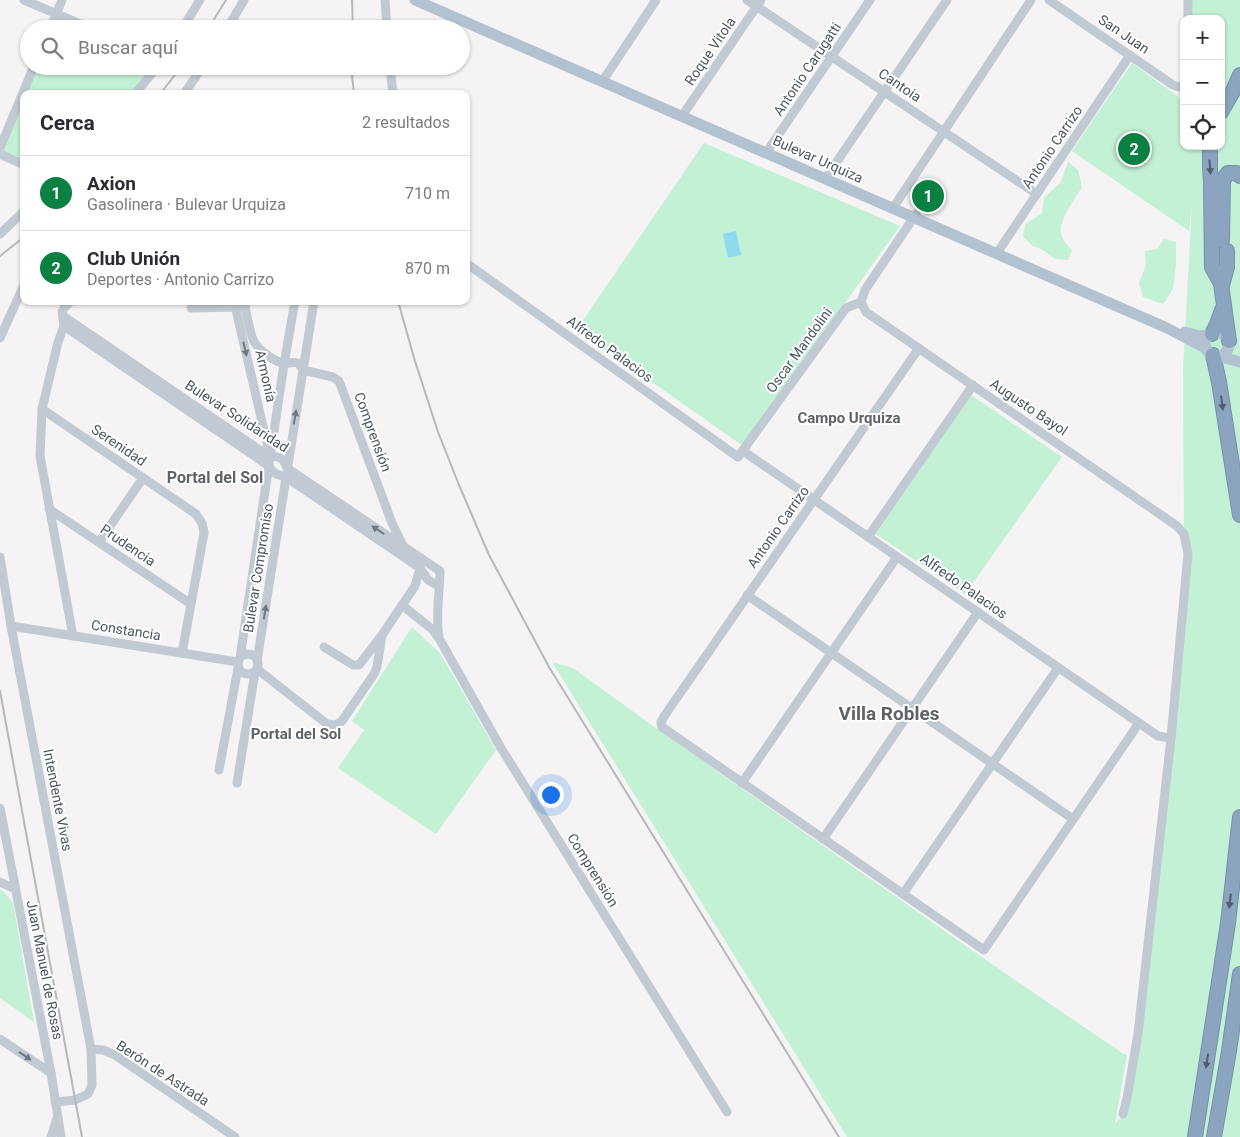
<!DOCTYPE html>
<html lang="es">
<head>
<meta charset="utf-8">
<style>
  :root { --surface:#fff; --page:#f7f7f7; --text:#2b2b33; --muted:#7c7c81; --line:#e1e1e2; --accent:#0b8043 }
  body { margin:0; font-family:Roboto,sans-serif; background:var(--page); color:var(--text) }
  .controls { position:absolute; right:15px; top:15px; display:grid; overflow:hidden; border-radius:10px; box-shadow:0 1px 4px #0004 }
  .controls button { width:45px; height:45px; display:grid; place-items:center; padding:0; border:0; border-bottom:1px solid var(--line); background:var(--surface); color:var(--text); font:25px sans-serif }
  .you { position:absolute; left:550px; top:794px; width:18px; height:18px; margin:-12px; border:4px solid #fff; border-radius:50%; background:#1a73e8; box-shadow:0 0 0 8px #1a73e833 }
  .badge { display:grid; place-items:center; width:32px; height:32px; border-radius:50%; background:var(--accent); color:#fff; font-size:16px; font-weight:700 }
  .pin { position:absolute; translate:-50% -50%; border:2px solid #fff; box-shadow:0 1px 5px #0006 }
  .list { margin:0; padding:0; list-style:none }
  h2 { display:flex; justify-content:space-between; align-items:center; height:65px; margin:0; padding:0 20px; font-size:21px }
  h2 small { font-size:16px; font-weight:400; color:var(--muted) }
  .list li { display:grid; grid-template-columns:32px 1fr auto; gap:15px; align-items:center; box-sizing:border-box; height:75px; padding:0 20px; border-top:1px solid var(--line) }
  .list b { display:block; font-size:19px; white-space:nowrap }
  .list p { margin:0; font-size:16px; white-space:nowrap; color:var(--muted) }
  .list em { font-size:16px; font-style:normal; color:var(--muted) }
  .icon { flex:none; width:28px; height:28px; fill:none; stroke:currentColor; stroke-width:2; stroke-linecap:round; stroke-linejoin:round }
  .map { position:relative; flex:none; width:1240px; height:1137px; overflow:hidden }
  .search { position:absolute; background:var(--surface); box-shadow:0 1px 4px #0004; left:20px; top:20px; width:450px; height:55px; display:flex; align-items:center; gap:12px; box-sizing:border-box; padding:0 18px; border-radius:28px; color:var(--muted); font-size:19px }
  .panel { position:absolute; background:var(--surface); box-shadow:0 1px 4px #0004; left:20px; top:90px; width:450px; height:215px; border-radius:10px }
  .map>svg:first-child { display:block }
  .green { fill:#c3f1d5 }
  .water { fill:#90daee }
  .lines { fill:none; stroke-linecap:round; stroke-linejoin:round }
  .highway-casing { stroke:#7690ad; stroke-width:16 }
  .minor { stroke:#c1cad2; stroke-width:9 }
  .major { stroke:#b3c2d1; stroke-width:11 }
  .highway { stroke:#8ba5c1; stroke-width:14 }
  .rail { stroke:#b5b8bd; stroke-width:2 }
  .oneway { fill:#505e6b }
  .oneway2 { fill:#6e7983 }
  .labels { text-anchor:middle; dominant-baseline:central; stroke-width:4; stroke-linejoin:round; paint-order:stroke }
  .street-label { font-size:14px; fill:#4a5661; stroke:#fff }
  .neighbourhood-label { font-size:15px; font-weight:bold; fill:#5f6368; stroke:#fff }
  .quarter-label { font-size:16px; font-weight:bold; fill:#5f6368; stroke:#fff }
  .district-label { font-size:19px; font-weight:bold; fill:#5f6368; stroke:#fff }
</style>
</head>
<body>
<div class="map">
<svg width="1240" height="1137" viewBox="0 0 1240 1137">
  <rect width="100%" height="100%" fill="#f5f3f3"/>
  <!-- green -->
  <g class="green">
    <polygon points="1188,0 1240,0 1240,1137 847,1137 552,662 573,668 653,726 983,958 1122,1053 1127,1055 1115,1124 1123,1114 1127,1098 1188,554 1184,534 1183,370 1192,204 1189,231 1072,151 1132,63 1184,101 1184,146 1221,146 1221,19 1188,19"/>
    <polygon points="34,66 158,66 135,94 24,94 24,165 0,154"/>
    <polygon points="704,143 900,226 743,446 577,329"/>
    <path d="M 1068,162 L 1078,170 L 1082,187 C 1075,199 1056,223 1062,237 C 1064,242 1069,246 1072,250 L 1068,260 L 1055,259 L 1043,250 L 1031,245 L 1023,236 L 1025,225 L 1042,213 L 1044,198 L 1060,183 Z"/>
    <polygon points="1164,239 1176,242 1176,265 1173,289 1163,304 1143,297 1139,283 1146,265 1145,251 1157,249"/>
    <polygon points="971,395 1062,457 965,594 876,534"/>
    <polygon points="412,627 440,653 496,750 436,834 338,768 364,730 352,721"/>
    <polygon points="0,889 8,896 13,903 34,1022 0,998"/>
  </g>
  <!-- water -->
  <polygon class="water" points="736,231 741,255 728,258 723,234"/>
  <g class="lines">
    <defs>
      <g id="highway">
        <polyline points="1221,112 1232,93 1240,75"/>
        <polyline points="1210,146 1210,168 1212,195"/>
        <polyline points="1211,187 1212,267 1222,285"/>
        <polyline points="1222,240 1223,180 1228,173 1237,173 1240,176"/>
        <polyline points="1220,277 1229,341"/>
        <polyline points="1222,285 1227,267 1227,251"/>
        <polyline points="1212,334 1217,324 1222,310"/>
        <polyline points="1213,355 1219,382 1240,515"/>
        <polyline points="1195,1137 1209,1047 1228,923 1240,817"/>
        <polyline points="1214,1137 1229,1051 1240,974"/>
      </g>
    </defs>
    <!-- highway casing -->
    <use href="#highway" class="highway-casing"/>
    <!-- minor -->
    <g class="minor">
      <polyline points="24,0 92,29"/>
      <polyline points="385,0 387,29"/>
      <polyline points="747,0 1037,194"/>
      <polyline points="1049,0 1173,85 1179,87 1184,86"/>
      <polyline points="1188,0 1188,19"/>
      <polyline points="50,29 62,0"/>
      <polyline points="182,29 200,0"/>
      <polyline points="227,29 244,0"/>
      <polyline points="390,66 393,94"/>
      <polyline points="602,82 656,0"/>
      <polyline points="135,94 158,66"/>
      <polyline points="184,94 203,66"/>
      <polyline points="682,116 761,0"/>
      <polyline points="0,148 34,66"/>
      <polyline points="766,153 870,0"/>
      <polyline points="0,154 24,165"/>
      <polyline points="825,179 947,0"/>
      <polyline points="893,208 1031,0"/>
      <polyline points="0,234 24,211"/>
      <polyline points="997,253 1130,55"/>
      <polyline points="466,263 738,457 846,308 861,302 865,290 916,214"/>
      <polyline points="71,301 64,308 62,312 64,326 58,342 42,409 40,456 73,636"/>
      <polyline points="234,301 269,452"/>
      <path d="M 244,301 C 246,310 250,337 255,343 C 259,350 275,362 283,363 C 293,365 296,357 303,370 L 333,377 L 339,381 L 392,523 L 404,548"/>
      <polyline points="861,302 866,312 1177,526 1184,534 1188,554 1171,738 1138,1034 1127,1098 1123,1114"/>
      <polyline points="191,308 240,307"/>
      <path d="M 63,316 L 270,457 C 280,455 284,460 287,468 L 440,571 C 440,593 435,615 439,637"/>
      <path d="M 64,326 L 269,466 C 273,474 278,475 286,477 L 420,568 L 428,580 L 439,586"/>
      <polyline points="0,338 24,285"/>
      <polyline points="919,348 665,715 661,722 662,727 984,950 1139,723"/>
      <polyline points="42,409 196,514 202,523 204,533 182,653"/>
      <polyline points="743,451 1158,736 1171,738"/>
      <polyline points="49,509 191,604"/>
      <polyline points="868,537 973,385"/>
      <polyline points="99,542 143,478"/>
      <polyline points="0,557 11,626 91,1049 92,1085 88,1094 75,1100 55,1102"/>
      <polyline points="747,595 1073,819"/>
      <polyline points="402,605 433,630 440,640 501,748 727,1112"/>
      <polyline points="11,626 238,662"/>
      <polyline points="324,647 353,665 359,665 382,635 415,586 420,568 419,565"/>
      <circle cx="248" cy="664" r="10"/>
      <polyline points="240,658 284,364 295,301"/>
      <polyline points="257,661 314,301"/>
      <polyline points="257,669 327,724 336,725 342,721 374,674 377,667 382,635"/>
      <polyline points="219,770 238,668"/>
      <polyline points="237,783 255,672"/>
      <polyline points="742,783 897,557"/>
      <polyline points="0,808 51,1073 61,1137"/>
      <polyline points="823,839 978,612"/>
      <polyline points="0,882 15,889"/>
      <polyline points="903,894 1058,668"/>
      <polyline points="0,1039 51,1073"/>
      <polyline points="91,1049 103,1050 115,1055 235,1137"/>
      <polyline points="51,1137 57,1118"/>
    </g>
    <!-- major -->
    <g class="major">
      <polyline points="415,0 1167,328 1207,349"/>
      <polyline points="1185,332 1200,336 1210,335"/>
      <circle cx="1217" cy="344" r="12"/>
      <polyline points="1217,356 1240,362"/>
    </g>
    <!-- highway -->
    <use href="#highway" class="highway"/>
    <!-- rail -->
    <g class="rail">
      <polyline points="352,0 353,29"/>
      <polyline points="208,29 226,0"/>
      <polyline points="351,66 354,94"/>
      <polyline points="160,94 182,66"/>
      <polyline points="0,256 24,237"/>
      <polyline points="398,301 414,358 438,432 459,485 489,555 549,667 839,1137"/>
      <polyline points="0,691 82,1137"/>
    </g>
  </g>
  <!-- one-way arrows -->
  <defs><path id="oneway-solid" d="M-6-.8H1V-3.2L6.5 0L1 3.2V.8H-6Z" transform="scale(1.25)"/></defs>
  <g class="oneway">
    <use href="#oneway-solid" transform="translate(1210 167) rotate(86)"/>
    <use href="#oneway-solid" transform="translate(1222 403) rotate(82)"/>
    <use href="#oneway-solid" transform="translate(1230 901) rotate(97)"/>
    <use href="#oneway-solid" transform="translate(1207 1061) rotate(99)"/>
  </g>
  <g class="oneway2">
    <use href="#oneway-solid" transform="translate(245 349) rotate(77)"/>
    <use href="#oneway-solid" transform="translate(295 417) rotate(-81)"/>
    <use href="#oneway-solid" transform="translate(378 530) rotate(-146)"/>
    <use href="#oneway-solid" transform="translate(265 612) rotate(-81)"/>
    <use href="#oneway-solid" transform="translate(25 1056) rotate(34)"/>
  </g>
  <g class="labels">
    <!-- street labels -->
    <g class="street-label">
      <text transform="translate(1124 34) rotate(34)">San Juan</text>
      <text transform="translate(710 51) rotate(-56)">Roque Vitola</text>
      <text transform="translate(807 69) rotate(-56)">Antonio Carugatti</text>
      <text transform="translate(900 85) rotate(34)">Cantoia</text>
      <text transform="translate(1052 147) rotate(-56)">Antonio Carrizo</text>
      <text transform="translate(818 159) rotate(24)">Bulevar Urquiza</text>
      <text transform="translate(610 349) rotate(36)">Alfredo Palacios</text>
      <text transform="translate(799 350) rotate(-54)">Oscar Mandolini</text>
      <text transform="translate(266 376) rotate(77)">Armonía</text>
      <text transform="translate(1029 407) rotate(34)">Augusto Bayol</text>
      <text transform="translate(237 416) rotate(33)">Bulevar Solidaridad</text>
      <text transform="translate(373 432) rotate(70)">Comprensión</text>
      <text transform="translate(119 445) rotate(34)">Serenidad</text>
      <text transform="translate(778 527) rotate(-55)">Antonio Carrizo</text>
      <text transform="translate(128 545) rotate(34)">Prudencia</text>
      <text transform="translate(258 568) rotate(-81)">Bulevar Compromiso</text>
      <text transform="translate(964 586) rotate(35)">Alfredo Palacios</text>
      <text transform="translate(126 630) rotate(9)">Constancia</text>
      <text transform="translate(58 800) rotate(79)">Intendente Vivas</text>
      <text transform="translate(593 870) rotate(58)">Comprensión</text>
      <text transform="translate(45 970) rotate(79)">Juan Manuel de Rosas</text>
      <text transform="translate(163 1073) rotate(33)">Berón de Astrada</text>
    </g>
    <!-- neighbourhood labels -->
    <g class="neighbourhood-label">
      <text x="849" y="418">Campo Urquiza</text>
      <text x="296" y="734">Portal del Sol</text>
    </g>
    <!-- quarter labels -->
    <g class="quarter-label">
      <text x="215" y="477">Portal del Sol</text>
    </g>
    <!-- district labels -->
    <g class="district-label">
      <text x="889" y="713">Villa Robles</text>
    </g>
  </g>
</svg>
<div class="controls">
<button>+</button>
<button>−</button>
<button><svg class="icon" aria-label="locate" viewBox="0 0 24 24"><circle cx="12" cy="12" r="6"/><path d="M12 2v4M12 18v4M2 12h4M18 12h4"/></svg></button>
</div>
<div class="you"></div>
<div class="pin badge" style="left:928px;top:196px">1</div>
<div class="pin badge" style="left:1134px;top:149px">2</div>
<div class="search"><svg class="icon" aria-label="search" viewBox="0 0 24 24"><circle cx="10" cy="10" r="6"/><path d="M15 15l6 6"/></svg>Buscar aquí</div>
<section class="panel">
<h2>Cerca<small>2 resultados</small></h2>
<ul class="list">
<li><span class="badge">1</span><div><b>Axion</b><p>Gasolinera · Bulevar Urquiza</p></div><em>710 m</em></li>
<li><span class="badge">2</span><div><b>Club Unión</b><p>Deportes · Antonio Carrizo</p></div><em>870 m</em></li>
</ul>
</section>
</div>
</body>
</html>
